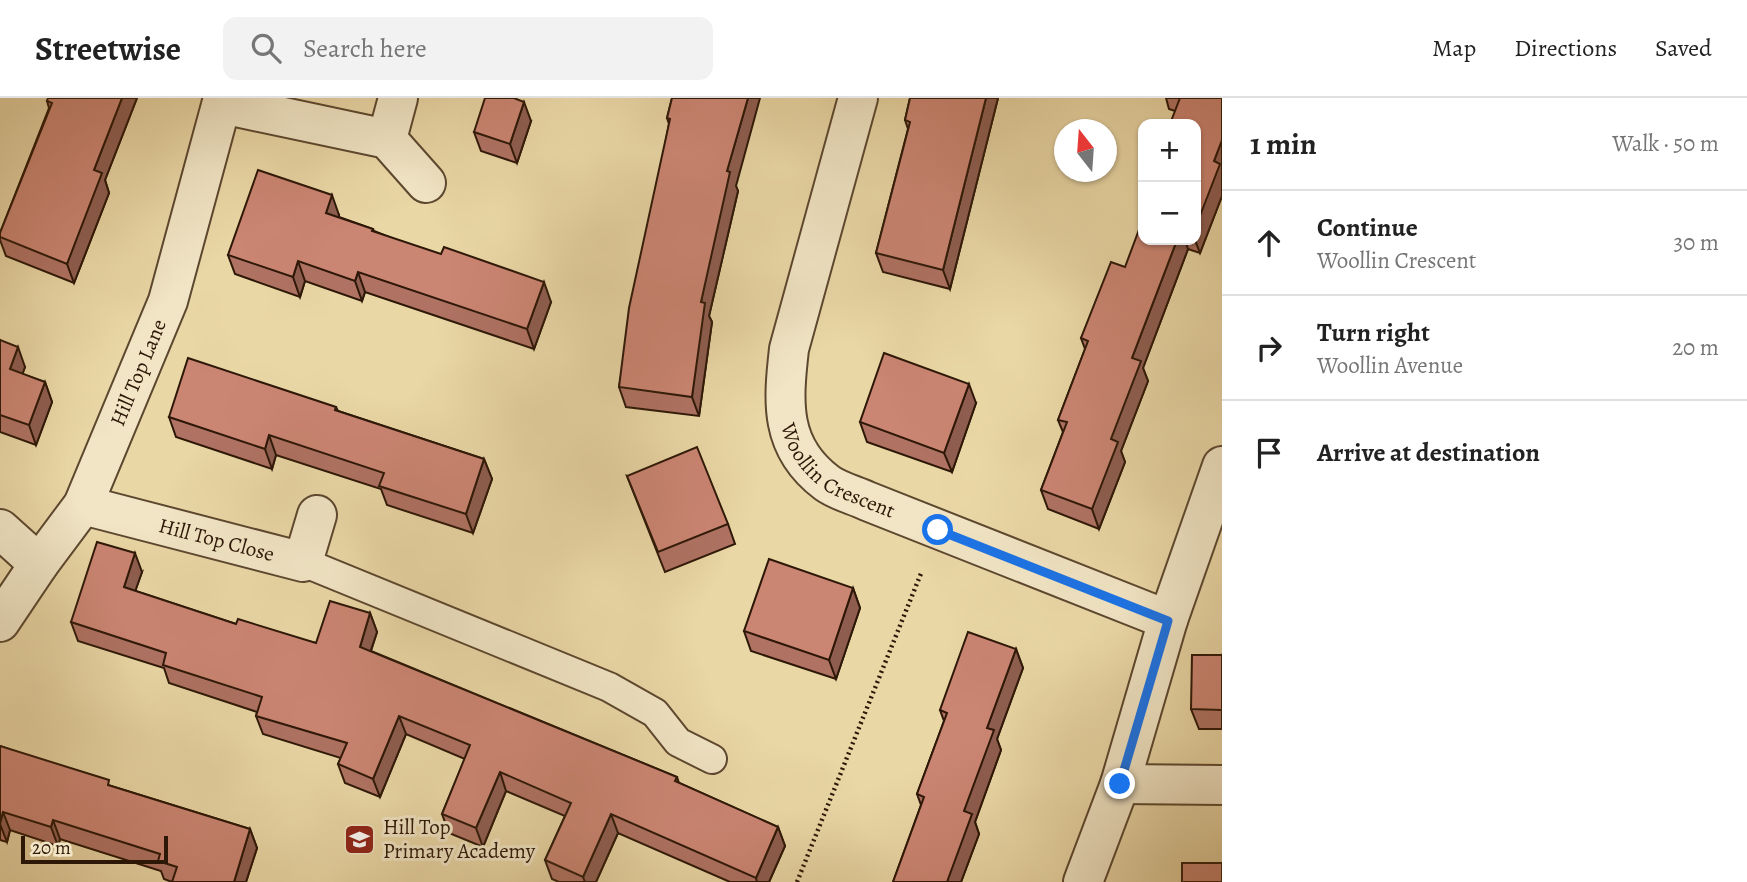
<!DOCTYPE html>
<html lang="en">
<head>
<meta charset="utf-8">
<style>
  :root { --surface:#fff; --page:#f2f2f2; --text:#222; --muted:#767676; --line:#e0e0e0 }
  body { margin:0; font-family:Alegreya,serif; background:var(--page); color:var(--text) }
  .controls { position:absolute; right:21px; top:21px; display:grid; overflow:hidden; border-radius:14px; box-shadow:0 2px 5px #0004 }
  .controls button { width:63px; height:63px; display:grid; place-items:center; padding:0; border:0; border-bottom:2px solid var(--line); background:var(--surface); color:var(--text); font:35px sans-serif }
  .compass { position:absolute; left:1054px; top:21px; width:63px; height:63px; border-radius:50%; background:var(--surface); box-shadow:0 2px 5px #0004; rotate:343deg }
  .scale { position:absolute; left:21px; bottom:18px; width:147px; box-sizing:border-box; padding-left:7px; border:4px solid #2d1707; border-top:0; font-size:19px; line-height:24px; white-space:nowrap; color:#2d1707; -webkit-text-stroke:5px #f1e5c5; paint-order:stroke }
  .stop { position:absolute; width:21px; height:21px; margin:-16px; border:5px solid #1a73e8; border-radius:50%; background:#fff }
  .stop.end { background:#1a73e8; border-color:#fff; box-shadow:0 2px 7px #0008 }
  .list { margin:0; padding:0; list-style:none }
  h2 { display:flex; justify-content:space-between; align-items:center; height:91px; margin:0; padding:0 28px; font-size:30px }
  h2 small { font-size:23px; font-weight:400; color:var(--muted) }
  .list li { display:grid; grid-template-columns:46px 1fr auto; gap:21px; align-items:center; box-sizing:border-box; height:105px; padding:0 28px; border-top:2px solid var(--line) }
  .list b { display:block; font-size:26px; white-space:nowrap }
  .list p { margin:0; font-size:23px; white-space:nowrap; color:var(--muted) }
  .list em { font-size:23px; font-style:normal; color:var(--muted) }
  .icon { flex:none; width:38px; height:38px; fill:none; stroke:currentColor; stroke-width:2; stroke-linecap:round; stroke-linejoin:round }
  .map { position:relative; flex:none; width:1222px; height:784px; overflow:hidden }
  header { display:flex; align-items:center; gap:42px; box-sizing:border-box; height:98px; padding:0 35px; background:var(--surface); border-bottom:2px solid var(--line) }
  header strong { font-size:33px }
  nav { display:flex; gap:38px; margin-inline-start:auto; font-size:24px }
  .search { width:490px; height:63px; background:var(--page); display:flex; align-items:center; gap:18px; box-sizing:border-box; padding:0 24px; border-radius:14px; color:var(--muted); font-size:26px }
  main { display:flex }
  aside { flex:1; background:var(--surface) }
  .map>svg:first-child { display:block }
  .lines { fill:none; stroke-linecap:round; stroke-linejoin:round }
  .service-casing { stroke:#5c472f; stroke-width:32 }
  .minor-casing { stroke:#5c472f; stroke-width:42 }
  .path { stroke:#2d1707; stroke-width:4.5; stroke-dasharray:2 3.5; stroke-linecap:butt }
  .service { stroke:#f1e5c5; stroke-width:28 }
  .minor { stroke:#f1e5c5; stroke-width:38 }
  .wall { fill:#af7263; stroke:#2d1707; stroke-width:2 }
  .shaded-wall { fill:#8e5d50; stroke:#2d1707; stroke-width:2 }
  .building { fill:#cb8573; stroke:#2d1707; stroke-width:2 }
  .route { stroke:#1a73e8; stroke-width:9 }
  .labels { text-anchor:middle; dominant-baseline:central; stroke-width:6; stroke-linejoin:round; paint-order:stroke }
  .street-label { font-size:21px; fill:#2d1707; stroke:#f1e5c5 }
  .poi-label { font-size:21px; fill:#2d1707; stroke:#f1e5c5; text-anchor:start }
</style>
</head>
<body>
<header>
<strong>Streetwise</strong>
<div class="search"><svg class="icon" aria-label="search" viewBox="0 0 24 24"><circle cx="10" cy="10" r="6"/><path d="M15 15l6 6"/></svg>Search here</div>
<nav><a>Map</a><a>Directions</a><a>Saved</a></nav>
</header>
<main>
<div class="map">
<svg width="1222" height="784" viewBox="0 0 1222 784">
  <rect width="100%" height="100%" fill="#ead7a6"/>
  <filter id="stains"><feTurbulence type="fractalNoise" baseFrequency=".00286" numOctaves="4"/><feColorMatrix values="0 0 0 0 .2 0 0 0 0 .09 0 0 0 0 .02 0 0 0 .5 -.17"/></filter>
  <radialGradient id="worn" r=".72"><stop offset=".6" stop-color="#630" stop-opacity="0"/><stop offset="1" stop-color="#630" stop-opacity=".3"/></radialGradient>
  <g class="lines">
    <defs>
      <polyline id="service" points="303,464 609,589 655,615 678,644 712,661"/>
      <g id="minor">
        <path id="s1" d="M 858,0 L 789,251 C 783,304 779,349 827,385 C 838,393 854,397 867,403 L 1168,522"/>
        <polyline points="222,6 387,41 426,85"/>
        <polyline points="387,41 398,0"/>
        <path id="s2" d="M 83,407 L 303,464 L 317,417"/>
        <polyline points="0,431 39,466"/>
        <path id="s3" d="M 0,524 L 39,466 L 83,407 L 168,203 L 223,0"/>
        <polyline points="1120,686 1222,687"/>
        <polyline points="1083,784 1120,686 1168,522 1222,368"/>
      </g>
    </defs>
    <!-- service casing -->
    <use href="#service" class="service-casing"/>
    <!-- minor casing -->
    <use href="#minor" class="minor-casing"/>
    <!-- path -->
    <polyline class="path" points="797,784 922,473"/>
    <!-- service -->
    <use href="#service" class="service"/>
    <!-- minor -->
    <use href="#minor" class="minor"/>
  </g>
  <!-- wall -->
  <g class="wall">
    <polygon points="137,0 105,82 109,95 74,185 6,158 0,142 0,135 49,10 47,3"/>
    <polygon points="672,0 736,88 738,93 709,218 712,224 699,318 626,309 619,289 669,26 667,20"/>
    <polygon points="910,0 998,0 950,191 883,174 876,155 908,31 905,22"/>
    <polygon points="1166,0 1222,0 1222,98 1200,155 1188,151 1143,270 1148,283 1121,353 1125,364 1099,431 1048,411 1041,392 1063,334 1058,322 1085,251 1081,240 1143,142 1196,142 1175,13 1169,11"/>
    <polygon points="531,23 517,65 481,53 474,34"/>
    <polygon points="339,117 339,119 373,131 374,133 551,204 534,251 365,194 362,203 305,183 300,199 235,176 228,157"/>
    <polygon points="0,242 25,269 22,276 45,284 52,304 36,347 0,334"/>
    <polygon points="976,305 952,374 867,344 860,324"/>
    <polygon points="336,309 338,313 484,361 492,381 473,435 387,407 381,391 276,357 272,371 176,339 169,319"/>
    <polygon points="627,378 728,426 735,446 665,474"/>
    <polygon points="142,474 135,493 236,526 316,545 370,515 377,534 371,553 677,679 679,685 778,729 785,748 769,784 730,784 618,735 596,784 559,784 552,781 545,762 565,718 506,693 483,749 449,735 442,716 465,661 406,636 380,699 345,685 338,666 341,660 263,636 256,618 257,614 169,585 164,570 78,543 71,524"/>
    <polygon points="853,490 860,510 836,581 751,553 744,533"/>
    <polygon points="1016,551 1023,570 997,641 1001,652 975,724 979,736 961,784 893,784 921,707 917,696 944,623 940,612"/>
    <polygon points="1222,557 1222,631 1199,631 1191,611"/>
    <polygon points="0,648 111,688 250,731 257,750 246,784 172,784 164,781 161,773 60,741 58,748 10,732 7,744 0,742"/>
  </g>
  <!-- shaded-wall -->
  <g class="shaded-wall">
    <polygon points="122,0 137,0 105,82 109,95 74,185 67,166 94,72"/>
    <polygon points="748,0 760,0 736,88 738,93 709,218 712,224 699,318 692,299 701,204 727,73"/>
    <polygon points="986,0 998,0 950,191 943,172"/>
    <polygon points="524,4 531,23 517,65 510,46"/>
    <polygon points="1222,42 1222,98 1200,155 1195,142 1196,128 1214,63"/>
    <polygon points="332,97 339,117 334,134 326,115"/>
    <polygon points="1177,142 1185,142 1188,151 1143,270 1148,283 1121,353 1125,364 1099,431 1092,411 1132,260"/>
    <polygon points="298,163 305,183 300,199 293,179"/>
    <polygon points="358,174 365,194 362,203 355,183"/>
    <polygon points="544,184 551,204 534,251 527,231"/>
    <polygon points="18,249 25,269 17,291 10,271"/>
    <polygon points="45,284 52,304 36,347 29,327"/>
    <polygon points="969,286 976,305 952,374 944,355"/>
    <polygon points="269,337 276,357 272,371 265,351"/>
    <polygon points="484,361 492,381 473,435 466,416"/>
    <polygon points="135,455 142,474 130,508 124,489"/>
    <polygon points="853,490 860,510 836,581 829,562"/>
    <polygon points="370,515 377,534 366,567 360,549"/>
    <polygon points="1016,551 1023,570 997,641 1001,652 975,724 979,736 961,784 947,784 964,713 987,630"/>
    <polygon points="399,618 406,636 380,699 373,681"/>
    <polygon points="500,674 506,693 483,749 476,730"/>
    <polygon points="3,714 10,732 7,744 0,726"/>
    <polygon points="611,716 618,735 596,784 585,784 583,779"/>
    <polygon points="53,722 60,741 58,748 51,729"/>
    <polygon points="778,729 785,748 769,784 757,784 756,780"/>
    <polygon points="250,731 257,750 246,784 234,784"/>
  </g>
  <!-- building -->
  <g class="building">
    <polygon points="48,0 122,0 94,72 102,75 67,166 0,139 0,135 52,5 47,3"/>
    <polygon points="485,0 514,0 524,4 510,46 474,34"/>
    <polygon points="672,0 748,0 727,73 730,74 701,204 705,205 692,299 619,289 629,210 670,21 667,20"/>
    <polygon points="910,0 986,0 943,172 876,155 910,24 905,22"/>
    <polygon points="1180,0 1222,0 1222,42 1214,63 1220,66 1196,128 1196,26 1170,26"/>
    <polygon points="258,72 332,97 326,115 373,131 372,133 441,156 444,149 544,184 527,231 358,174 355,183 298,163 293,179 228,157"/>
    <polygon points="1143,121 1143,142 1177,142 1132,260 1141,263 1111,341 1118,344 1092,411 1041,392 1067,324 1058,322 1088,243 1081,240 1111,164 1125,169"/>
    <polygon points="0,242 18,249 10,271 45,284 29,327 0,317"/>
    <polygon points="884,255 969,286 944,355 860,324"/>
    <polygon points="188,260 336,309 335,312 484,361 466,416 379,388 384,375 269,337 265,351 169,319"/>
    <polygon points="697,349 728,426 658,454 627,378"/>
    <polygon points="97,444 135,455 124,489 236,526 238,521 316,545 330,503 370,515 360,549 677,679 675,683 778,729 756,780 611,716 583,779 545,762 571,705 500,674 476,730 442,716 470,647 399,618 373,681 338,666 347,645 256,618 262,599 163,567 166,555 71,524"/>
    <polygon points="769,461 853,490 829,562 744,533"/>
    <polygon points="968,534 1016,551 987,630 994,632 964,713 972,716 947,784 893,784 924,699 917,696 947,615 940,612"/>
    <polygon points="1192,557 1222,557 1222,612 1191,611"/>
    <polygon points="0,648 109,682 108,687 250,731 234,784 172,784 177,769 158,763 160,756 53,722 51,729 3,714 0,724"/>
    <rect x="1182" y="765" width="40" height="19"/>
  </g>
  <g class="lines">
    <!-- route -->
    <polyline class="route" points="938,432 1168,523 1120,686"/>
  </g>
  <!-- icons -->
  <defs>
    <symbol id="school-square" viewBox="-11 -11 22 22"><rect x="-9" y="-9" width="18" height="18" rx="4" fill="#8f2418" stroke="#f1e5c5"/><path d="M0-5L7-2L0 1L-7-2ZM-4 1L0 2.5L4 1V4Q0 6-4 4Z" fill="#fff"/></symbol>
  </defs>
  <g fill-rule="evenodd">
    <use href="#school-square" x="342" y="724" width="35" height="35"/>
  </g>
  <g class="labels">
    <!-- street labels -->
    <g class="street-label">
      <text stroke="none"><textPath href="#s3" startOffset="287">Hill Top Lane</textPath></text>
      <text stroke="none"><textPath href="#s1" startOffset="408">Woollin Crescent</textPath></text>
      <text stroke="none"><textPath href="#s2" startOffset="138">Hill Top Close</textPath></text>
    </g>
    <!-- poi labels -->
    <g class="poi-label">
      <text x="383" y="729">Hill Top<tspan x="383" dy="24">Primary Academy</tspan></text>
    </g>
  </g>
  <rect width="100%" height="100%" filter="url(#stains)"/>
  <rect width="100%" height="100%" fill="url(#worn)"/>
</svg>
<div class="controls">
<button>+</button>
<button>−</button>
</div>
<svg class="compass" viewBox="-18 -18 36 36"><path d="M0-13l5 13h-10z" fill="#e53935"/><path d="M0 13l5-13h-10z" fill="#767676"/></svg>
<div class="scale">20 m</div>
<div class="stop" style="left:938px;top:432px"></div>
<div class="stop end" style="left:1120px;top:686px"></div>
</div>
<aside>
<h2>1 min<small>Walk · 50 m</small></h2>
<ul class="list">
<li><svg class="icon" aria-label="ahead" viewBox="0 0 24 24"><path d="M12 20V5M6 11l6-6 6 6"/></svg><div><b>Continue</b><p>Woollin Crescent</p></div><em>30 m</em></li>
<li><svg class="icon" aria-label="right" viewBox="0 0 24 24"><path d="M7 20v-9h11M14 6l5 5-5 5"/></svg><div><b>Turn right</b><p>Woollin Avenue</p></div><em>20 m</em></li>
<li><svg class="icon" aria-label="arrive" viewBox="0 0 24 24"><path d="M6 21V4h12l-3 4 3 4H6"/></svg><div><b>Arrive at destination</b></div></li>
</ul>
</aside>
</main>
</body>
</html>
